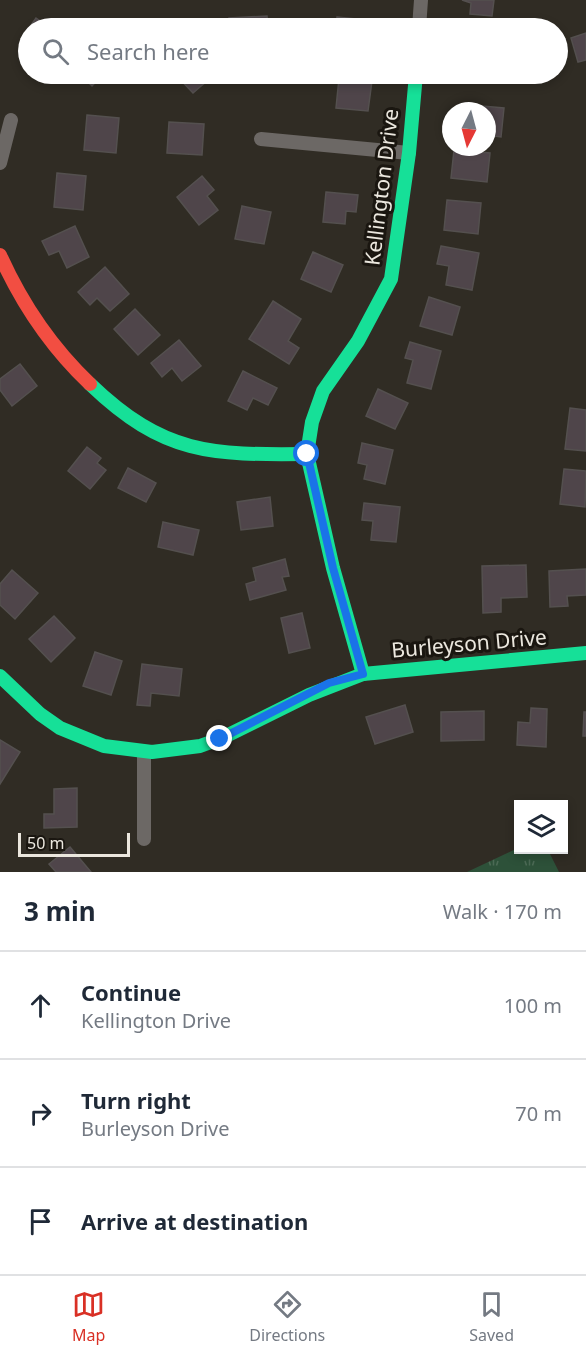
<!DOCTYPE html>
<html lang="en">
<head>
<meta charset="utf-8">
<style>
  :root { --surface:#fff; --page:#f6f6f7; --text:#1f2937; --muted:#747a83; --line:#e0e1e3; --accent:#d93025 }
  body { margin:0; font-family:"Noto Sans",sans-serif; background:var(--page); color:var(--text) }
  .controls { position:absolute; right:18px; bottom:18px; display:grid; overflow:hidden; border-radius:0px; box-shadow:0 3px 9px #0003 }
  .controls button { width:54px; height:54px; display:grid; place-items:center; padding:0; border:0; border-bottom:2px solid var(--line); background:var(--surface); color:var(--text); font:30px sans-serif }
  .compass { position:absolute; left:442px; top:102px; width:54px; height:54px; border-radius:50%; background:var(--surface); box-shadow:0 3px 9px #0003; rotate:186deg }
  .scale { position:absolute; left:18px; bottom:15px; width:112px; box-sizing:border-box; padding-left:6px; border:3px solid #ebe7de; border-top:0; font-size:16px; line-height:21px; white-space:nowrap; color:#ebe7de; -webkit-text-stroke:4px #1a1610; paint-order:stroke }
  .stop { position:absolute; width:18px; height:18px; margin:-14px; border:4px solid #1a73e8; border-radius:50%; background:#fff }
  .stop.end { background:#1a73e8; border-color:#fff; box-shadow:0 2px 6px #0008 }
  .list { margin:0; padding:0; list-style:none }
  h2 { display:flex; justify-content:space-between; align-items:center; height:78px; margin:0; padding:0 24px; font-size:26px }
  h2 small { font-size:20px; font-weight:400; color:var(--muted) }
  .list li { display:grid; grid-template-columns:39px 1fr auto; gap:18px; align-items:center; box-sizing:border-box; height:108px; padding:0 24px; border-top:2px solid var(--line) }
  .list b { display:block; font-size:22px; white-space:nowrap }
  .list p { margin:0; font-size:20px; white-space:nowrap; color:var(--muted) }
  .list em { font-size:20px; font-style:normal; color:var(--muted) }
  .icon { flex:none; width:33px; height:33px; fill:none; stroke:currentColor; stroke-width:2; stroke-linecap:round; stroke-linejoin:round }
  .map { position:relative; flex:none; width:586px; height:872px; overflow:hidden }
  .search { position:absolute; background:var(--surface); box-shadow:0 3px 9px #0003; left:18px; right:18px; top:18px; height:66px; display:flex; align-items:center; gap:15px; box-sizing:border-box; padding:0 21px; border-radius:33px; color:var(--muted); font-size:22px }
  .sheet { height:402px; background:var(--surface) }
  nav { display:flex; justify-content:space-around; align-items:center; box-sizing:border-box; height:84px; border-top:2px solid var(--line); background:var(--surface); font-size:16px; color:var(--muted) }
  nav a { display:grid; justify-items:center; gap:3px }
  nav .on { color:var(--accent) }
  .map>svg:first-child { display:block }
  .grass { fill:url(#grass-tufts) }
  .building { fill:#4f454a; stroke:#54504f; stroke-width:1.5 }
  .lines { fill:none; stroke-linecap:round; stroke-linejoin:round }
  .street { stroke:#6c6865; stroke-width:14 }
  .fast { stroke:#16e098; stroke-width:14 }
  .jam { stroke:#f24e42; stroke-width:14 }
  .route { stroke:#1a73e8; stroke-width:8 }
  .labels { text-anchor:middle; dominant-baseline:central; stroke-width:6; stroke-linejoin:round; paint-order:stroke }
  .street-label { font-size:21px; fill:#ebe7de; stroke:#1a1610 }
</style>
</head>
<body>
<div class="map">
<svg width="586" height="872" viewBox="0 0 586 872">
  <defs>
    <pattern id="grass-tufts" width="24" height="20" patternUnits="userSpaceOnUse" patternTransform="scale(1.5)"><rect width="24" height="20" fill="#2d5139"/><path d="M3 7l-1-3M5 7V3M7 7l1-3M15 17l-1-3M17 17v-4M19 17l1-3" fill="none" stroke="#4c6a55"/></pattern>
  </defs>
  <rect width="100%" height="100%" fill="#302c24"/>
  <!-- grass -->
  <polygon class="grass" points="518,848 548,850 559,872 467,872"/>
  <!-- building -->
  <g class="building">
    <polygon points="462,0 494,0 492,16 470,14 471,3"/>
    <polygon points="267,16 268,28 229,28 229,18"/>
    <polygon points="337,17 375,21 374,28 336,28"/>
    <polygon points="36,18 51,28 29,28"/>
    <polygon points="28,29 28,44 21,39"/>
    <polygon points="586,33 586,60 578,62 571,38"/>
    <polygon points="80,74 103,74 92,86"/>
    <polygon points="179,74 215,74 193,93 176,75"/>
    <polygon points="463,74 485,74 485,78 463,76"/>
    <polygon points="339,78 372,81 368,111 336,108"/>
    <polygon points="482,106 504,108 501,137 487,135 487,111 482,111"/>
    <polygon points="87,115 119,118 116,153 84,150"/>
    <polygon points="169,122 204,124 202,155 167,153"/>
    <polygon points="454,150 490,153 487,182 451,178"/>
    <polygon points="57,173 86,176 83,210 54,207"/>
    <polygon points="202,176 214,190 207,196 218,210 199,225 177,197"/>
    <polygon points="326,192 358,195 356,212 346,211 345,224 323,222"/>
    <polygon points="447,200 481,203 478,234 444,230"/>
    <polygon points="242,206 271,212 264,244 235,239"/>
    <polygon points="75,226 89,257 67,268 59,251 49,255 42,241"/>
    <polygon points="441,246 479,253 472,290 446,285 449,266 437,264"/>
    <polygon points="313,252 343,265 331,292 301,279"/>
    <polygon points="105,267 129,294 110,311 97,298 90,305 78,292"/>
    <polygon points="429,297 460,307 452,335 420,326"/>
    <polygon points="273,301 301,319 288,341 299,348 289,364 249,339"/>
    <polygon points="135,309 160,335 138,355 114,329"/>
    <polygon points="179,340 201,366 182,381 172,368 162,377 151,363"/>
    <polygon points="410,342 441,351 431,389 407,383 413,360 405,358"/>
    <polygon points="20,364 37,386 12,406 0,390 0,379"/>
    <polygon points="243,371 277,388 268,405 253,398 247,410 228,401"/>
    <polygon points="378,389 408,403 395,429 366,416"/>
    <polygon points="570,408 586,410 586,451 565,449"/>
    <polygon points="362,443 393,450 385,484 364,479 367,465 358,463"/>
    <polygon points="87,447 101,458 97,463 106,470 90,489 68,471"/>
    <polygon points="128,468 156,483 146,502 118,488"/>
    <polygon points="564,469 586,471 585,507 560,504"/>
    <polygon points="270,497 273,526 241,530 237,502"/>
    <polygon points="364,503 400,507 396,542 371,540 373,521 362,520"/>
    <polygon points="163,522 199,530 193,555 158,547"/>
    <polygon points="285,559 289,576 282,577 286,590 250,600 246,584 256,581 253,568"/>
    <polygon points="526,565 527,597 501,598 501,612 483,613 482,566"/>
    <polygon points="586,569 586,595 567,596 568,606 550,607 549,571"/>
    <polygon points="12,570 38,593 15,619 0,605 0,584"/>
    <polygon points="302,613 310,648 289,653 281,618"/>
    <polygon points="54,616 75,638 51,662 29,639"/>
    <polygon points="95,652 122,661 111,695 83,686"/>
    <polygon points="142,664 182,669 179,696 151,693 150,706 137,705"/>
    <polygon points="405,705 413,732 375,744 366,717"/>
    <polygon points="531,708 547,709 546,747 517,745 518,722 530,723"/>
    <polygon points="484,711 484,740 441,741 441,712"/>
    <polygon points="584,712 586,712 586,736 583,736"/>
    <polygon points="0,740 20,752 0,784"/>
    <polygon points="77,788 77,827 44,828 44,814 54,814 54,789"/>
    <polygon points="70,847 91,872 56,872 49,864"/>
  </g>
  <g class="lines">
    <!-- street -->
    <g class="street">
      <polyline points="419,28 421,0"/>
      <polyline points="261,139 409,153"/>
      <polyline points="0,163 11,120"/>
      <polyline points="144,753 144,839"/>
    </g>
    <!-- fast -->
    <g class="fast">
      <path d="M 90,384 C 164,455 211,455 307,454"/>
      <polyline points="363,674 333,568 307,454 312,422 323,391 358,341 391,279 409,153 416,74"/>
      <polyline points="0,676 40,714 60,728 104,746 152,752 200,746 222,738 309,695 363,674 586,653"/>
    </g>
    <!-- jam -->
    <path class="jam" d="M 0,255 C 22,304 51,347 90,384"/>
  </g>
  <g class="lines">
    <!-- route -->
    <polyline class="route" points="220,739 329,683 363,674 333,568 307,454"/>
  </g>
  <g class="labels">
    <!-- street labels -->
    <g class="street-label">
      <text transform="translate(381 187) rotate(-83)">Kellington Drive</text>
      <text transform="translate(469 643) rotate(-5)">Burleyson Drive</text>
    </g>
  </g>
</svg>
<div class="controls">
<button><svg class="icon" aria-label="layers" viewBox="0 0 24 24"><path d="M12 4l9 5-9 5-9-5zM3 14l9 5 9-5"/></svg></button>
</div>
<svg class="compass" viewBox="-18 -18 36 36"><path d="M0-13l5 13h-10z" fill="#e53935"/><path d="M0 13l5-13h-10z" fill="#747a83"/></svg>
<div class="scale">50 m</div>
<div class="stop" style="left:307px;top:454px"></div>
<div class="stop end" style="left:220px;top:739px"></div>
<div class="search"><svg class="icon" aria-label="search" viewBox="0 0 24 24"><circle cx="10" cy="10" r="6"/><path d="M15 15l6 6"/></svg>Search here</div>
</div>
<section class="sheet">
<h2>3 min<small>Walk · 170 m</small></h2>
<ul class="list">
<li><svg class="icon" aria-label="ahead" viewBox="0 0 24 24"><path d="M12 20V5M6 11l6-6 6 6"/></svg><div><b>Continue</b><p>Kellington Drive</p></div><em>100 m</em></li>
<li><svg class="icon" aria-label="right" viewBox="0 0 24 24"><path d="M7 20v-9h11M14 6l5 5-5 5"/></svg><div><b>Turn right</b><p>Burleyson Drive</p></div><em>70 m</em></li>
<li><svg class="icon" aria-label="arrive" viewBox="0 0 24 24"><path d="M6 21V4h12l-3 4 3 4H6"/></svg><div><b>Arrive at destination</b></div></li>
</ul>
</section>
<nav>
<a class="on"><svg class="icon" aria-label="map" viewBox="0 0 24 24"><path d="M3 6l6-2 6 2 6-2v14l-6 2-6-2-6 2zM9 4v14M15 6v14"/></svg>Map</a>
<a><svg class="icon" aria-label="directions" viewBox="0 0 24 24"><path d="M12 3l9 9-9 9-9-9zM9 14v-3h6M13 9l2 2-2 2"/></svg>Directions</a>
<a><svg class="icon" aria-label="saved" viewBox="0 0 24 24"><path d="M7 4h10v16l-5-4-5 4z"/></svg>Saved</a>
</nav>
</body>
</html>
